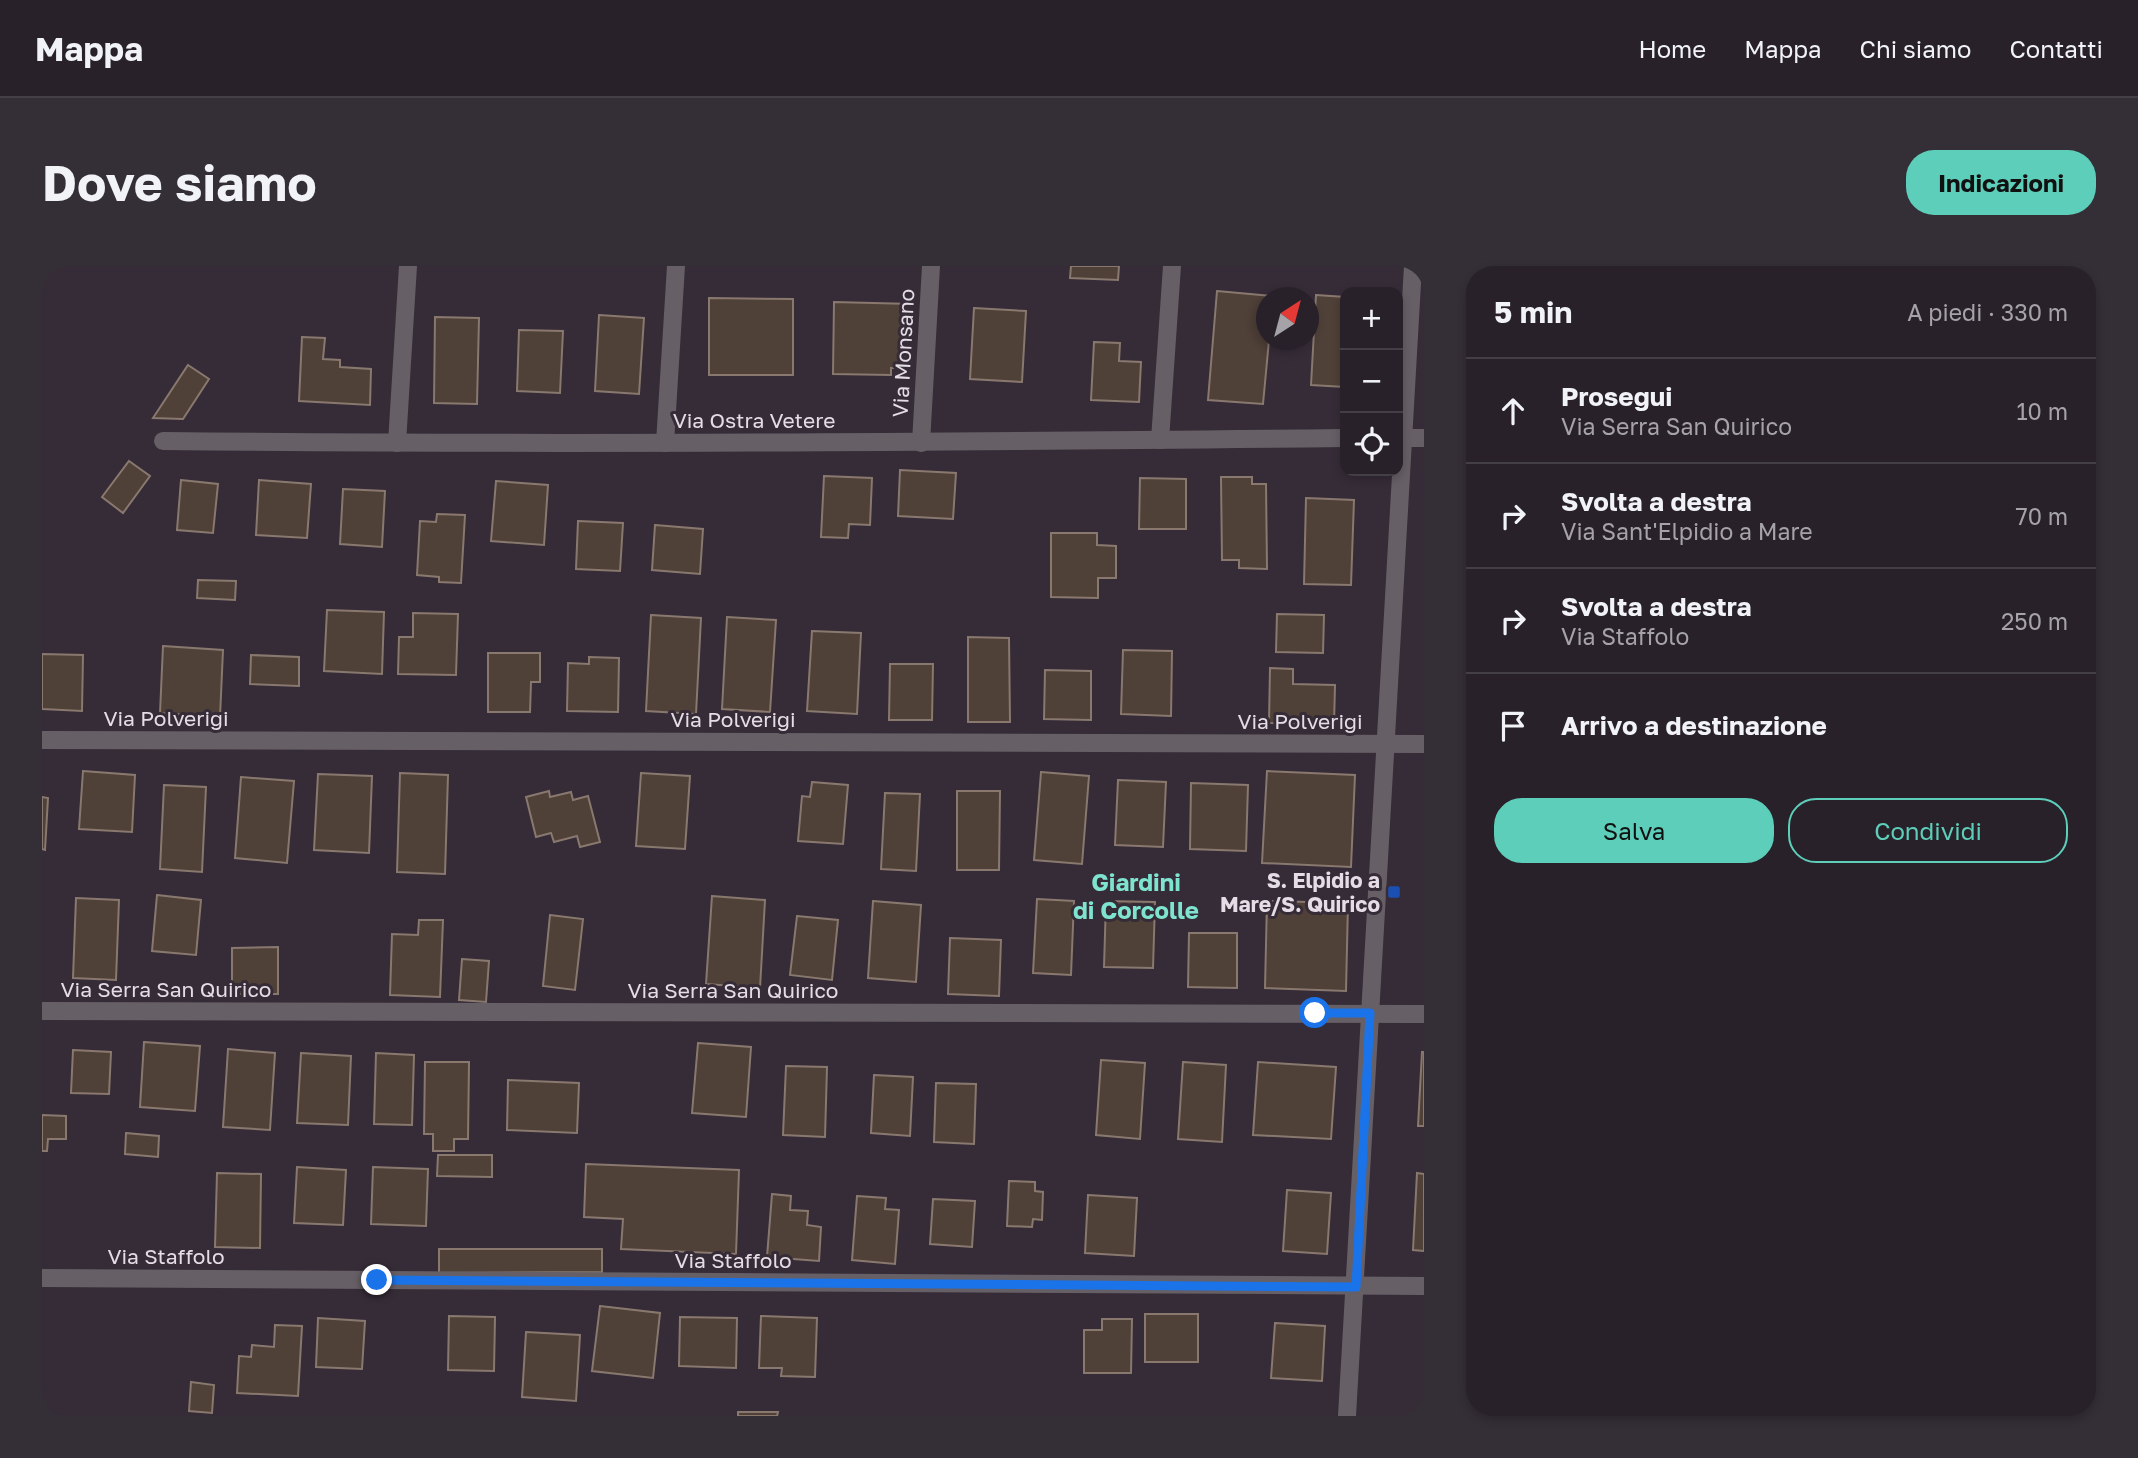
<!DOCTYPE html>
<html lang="it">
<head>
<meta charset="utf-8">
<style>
  :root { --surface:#28212a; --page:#342e36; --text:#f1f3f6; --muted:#a5a3a8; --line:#443e47; --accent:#5dceb9 }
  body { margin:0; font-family:"Golos Text",sans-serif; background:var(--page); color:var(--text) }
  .controls { position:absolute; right:21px; top:21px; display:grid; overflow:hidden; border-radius:14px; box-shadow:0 4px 10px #0003 }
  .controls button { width:63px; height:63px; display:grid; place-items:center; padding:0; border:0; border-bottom:2px solid var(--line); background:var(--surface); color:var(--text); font:35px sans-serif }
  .compass { position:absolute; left:1214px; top:21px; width:63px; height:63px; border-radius:50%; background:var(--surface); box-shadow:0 4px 10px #0003; rotate:36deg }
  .stop { position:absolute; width:21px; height:21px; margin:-16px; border:5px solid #1a73e8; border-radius:50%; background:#fff }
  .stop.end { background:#1a73e8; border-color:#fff; box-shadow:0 2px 7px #0008 }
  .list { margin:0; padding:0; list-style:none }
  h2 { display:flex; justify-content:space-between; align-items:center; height:91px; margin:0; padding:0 28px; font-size:30px }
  h2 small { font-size:23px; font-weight:400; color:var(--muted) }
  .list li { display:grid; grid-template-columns:46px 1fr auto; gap:21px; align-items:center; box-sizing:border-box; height:105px; padding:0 28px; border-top:2px solid var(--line) }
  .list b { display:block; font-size:26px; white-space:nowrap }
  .list p { margin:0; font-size:23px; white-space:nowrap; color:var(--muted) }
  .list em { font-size:23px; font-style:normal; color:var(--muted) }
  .actions { display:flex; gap:14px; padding:21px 28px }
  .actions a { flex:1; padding:16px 0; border:2px solid var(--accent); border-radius:28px; text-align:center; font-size:24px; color:var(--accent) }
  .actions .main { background:var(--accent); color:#111 }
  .icon { flex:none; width:38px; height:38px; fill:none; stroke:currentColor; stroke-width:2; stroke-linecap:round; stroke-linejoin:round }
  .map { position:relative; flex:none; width:1382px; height:1150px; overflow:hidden; border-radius:28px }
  header { display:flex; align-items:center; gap:42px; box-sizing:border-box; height:98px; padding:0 35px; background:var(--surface); border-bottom:2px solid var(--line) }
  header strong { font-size:33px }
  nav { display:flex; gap:38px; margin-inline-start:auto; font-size:24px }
  .intro { display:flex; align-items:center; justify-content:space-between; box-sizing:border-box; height:168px; padding:0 42px }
  h1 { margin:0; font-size:49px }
  .button { padding:18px 32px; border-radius:28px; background:var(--accent); color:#111; font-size:24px; font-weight:700 }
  main { display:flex; gap:42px; padding:0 42px }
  aside { flex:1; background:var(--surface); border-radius:28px; box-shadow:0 4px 10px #0003 }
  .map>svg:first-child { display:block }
  .building { fill:#4f4038; stroke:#89786e; stroke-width:2 }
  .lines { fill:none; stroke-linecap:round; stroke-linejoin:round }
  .minor { stroke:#666066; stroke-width:18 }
  .route { stroke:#1a73e8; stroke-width:9 }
  .transit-dot { fill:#1a4fb4; stroke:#362c38; stroke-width:2.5 }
  .labels { text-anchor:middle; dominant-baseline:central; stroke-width:6; stroke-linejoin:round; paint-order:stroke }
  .street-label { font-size:21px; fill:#e4dde5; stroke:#362c38 }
  .poi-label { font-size:21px; font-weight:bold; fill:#e4dde5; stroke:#362c38; text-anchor:end }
  .quarter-label { font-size:24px; font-weight:bold; fill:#7ee3cf; stroke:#362c38 }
</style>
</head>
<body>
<header>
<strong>Mappa</strong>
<nav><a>Home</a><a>Mappa</a><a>Chi siamo</a><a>Contatti</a></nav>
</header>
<div class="intro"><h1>Dove siamo</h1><a class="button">Indicazioni</a></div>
<main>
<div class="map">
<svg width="1382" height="1150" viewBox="0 0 1382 1150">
  <rect width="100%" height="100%" fill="#362c38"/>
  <!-- building -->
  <g class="building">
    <polygon points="1029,0 1077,0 1076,14 1028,12"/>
    <polygon points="1175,25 1230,30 1224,32 1224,74 1227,74 1221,138 1166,134"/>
    <polygon points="1274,29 1303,31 1303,121 1269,119"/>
    <polygon points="667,32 751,33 751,109 667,109"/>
    <polygon points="792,36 870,38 869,102 849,102 849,109 791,108"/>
    <polygon points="932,42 984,45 980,116 928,113"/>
    <polygon points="557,49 602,52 597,128 553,125"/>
    <polygon points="393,51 437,52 435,138 392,137"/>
    <polygon points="477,64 521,65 518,127 475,125"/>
    <polygon points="260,71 283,72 281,93 298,94 298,101 329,103 328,139 257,135"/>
    <polygon points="1052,76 1078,77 1077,95 1099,96 1097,136 1049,134"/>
    <polygon points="146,99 167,113 141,153 111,152"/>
    <polygon points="87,195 108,210 81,247 60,231"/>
    <polygon points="858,204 914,207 911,253 856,250"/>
    <polygon points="782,210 830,212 828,259 807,258 806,272 779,271"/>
    <polygon points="1179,211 1210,211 1210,218 1224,218 1225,303 1197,302 1197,294 1180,294"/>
    <polygon points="1098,212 1144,213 1144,263 1097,263"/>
    <polygon points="139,214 176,218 171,267 135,264"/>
    <polygon points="217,214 269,218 265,272 214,269"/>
    <polygon points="454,215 506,219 502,279 449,275"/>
    <polygon points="301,223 343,225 340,281 298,278"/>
    <polygon points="1264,232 1312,234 1309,319 1262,318"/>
    <polygon points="395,248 423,249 419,317 397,316 397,311 375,309 378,255 394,256"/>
    <polygon points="536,255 581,257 578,305 534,303"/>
    <polygon points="613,259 661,263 658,308 610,304"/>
    <polygon points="1009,267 1055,267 1055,279 1074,280 1074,312 1056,312 1056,332 1009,331"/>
    <polygon points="156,314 194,315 193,334 155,332"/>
    <polygon points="285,344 342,346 340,408 282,405"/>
    <polygon points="371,347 416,348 414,409 356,408 357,371 371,371"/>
    <polygon points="1235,348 1282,349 1281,387 1234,386"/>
    <polygon points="609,349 659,352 654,448 604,445"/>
    <polygon points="685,351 734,354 728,446 680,443"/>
    <polygon points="770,365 819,367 815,448 765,445"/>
    <polygon points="926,371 967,372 968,456 926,456"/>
    <polygon points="121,380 181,384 178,451 118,447"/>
    <polygon points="1081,384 1130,385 1129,450 1079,448"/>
    <polygon points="446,387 498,387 498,416 489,416 488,446 446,446"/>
    <polygon points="0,388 41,389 40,445 0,443"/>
    <polygon points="209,389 257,391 257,420 208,418"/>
    <polygon points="547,391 577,392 576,446 525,445 526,397 547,398"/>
    <polygon points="848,398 891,398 890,454 847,454"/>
    <polygon points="1228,402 1251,403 1251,418 1293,419 1292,459 1227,457"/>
    <polygon points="1003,404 1049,405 1049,454 1002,453"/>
    <polygon points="41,505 93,509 90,566 37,563"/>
    <polygon points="1225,505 1313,509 1309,601 1220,597"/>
    <polygon points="999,506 1047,510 1040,598 992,594"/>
    <polygon points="358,507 406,509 403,608 355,606"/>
    <polygon points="599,507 648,510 643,583 594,580"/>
    <polygon points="276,508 330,510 327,587 272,584"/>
    <polygon points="199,511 252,515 245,597 193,592"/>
    <polygon points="1076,514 1124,516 1121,581 1073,579"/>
    <polygon points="770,516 806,519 801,578 756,575 760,530 768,531"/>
    <polygon points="1149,517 1206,519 1204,585 1148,583"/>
    <polygon points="122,519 164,521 160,606 118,603"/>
    <polygon points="507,525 508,531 529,526 531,534 546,530 558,576 538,581 535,570 512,576 509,567 494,571 484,531"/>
    <polygon points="915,525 958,525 957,604 915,604"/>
    <polygon points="843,527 878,528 874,605 839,603"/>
    <polygon points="0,531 6,532 3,584 0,583"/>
    <polygon points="115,629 159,634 154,689 110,685"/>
    <polygon points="670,630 723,634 718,722 664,718"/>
    <polygon points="34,632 77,634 74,714 31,712"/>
    <polygon points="995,633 1032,635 1029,709 991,707"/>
    <polygon points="831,635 879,639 874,716 826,712"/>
    <polygon points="1064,635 1113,636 1111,702 1062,701"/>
    <polygon points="1225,635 1306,637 1304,725 1223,722"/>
    <polygon points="508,649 541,653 533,724 501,720"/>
    <polygon points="755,650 796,654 790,714 748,709"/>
    <polygon points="377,654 401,654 398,731 348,729 350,668 376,669"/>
    <polygon points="1147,667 1195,667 1195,722 1146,721"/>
    <polygon points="908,672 959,674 957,730 906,728"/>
    <polygon points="236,681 236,728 190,728 190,682"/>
    <polygon points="420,693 447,695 444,736 417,734"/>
    <polygon points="102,776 158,780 153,845 98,841"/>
    <polygon points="656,777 709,781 704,851 650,847"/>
    <polygon points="186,783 233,787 228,864 181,861"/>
    <polygon points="31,784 69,786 67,828 29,827"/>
    <polygon points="1380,786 1382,786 1382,860 1376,860"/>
    <polygon points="259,787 309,790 306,859 255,857"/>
    <polygon points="334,787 372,789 370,859 332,858"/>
    <polygon points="1059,794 1103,797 1098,873 1054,869"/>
    <polygon points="383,796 427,796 426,873 412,873 412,885 391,885 391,868 382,868"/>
    <polygon points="1141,796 1184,799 1180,876 1136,873"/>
    <polygon points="1216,796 1294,801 1289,873 1211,869"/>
    <polygon points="744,800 785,801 783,871 741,869"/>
    <polygon points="832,809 871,811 868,870 829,867"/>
    <polygon points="466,814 537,817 535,867 465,864"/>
    <polygon points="894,817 934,818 932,878 892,876"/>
    <polygon points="0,849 24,850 24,873 6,873 5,885 0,885"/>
    <polygon points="84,867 117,870 116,891 83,888"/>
    <polygon points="396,889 450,889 450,911 395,910"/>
    <polygon points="544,898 697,904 694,988 579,983 581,953 542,951"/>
    <polygon points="255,901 304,904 301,959 252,957"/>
    <polygon points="331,901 386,903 384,960 329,958"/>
    <polygon points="175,907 219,908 218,982 173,981"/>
    <polygon points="1375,907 1382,908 1382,985 1371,984"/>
    <polygon points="967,915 993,916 993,925 1001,926 1000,954 991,953 990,961 965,960"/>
    <polygon points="1245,924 1289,927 1285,988 1241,985"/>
    <polygon points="730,928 749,930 748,944 766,945 765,959 779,961 777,995 725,991"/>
    <polygon points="1046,929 1095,932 1092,990 1043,987"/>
    <polygon points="815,930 844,932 843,943 857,944 853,998 810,994"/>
    <polygon points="891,933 933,935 930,981 888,978"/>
    <polygon points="397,983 560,983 560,1006 397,1007"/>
    <polygon points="558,1040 618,1047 611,1112 550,1105"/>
    <rect x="1103" y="1048" width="53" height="48"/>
    <polygon points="407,1050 453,1051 452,1105 406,1104"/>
    <polygon points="719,1050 775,1052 773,1111 739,1110 740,1102 717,1102"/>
    <polygon points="638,1051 695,1052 694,1102 637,1100"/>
    <polygon points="276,1052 323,1055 320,1103 274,1101"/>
    <polygon points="1060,1053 1090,1053 1089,1107 1042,1107 1042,1064 1060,1064"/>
    <polygon points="1233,1057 1283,1060 1280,1115 1229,1112"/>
    <polygon points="233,1059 260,1060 256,1130 195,1127 197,1090 209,1091 210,1079 232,1081"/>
    <polygon points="484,1066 538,1069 534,1135 480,1131"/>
    <polygon points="149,1116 172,1119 170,1147 147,1145"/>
    <polygon points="696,1146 736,1146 735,1150 696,1150"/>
  </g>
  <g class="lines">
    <!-- minor -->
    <g class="minor">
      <polyline points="1356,172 1382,172"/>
      <polyline points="1118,174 1130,0"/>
      <path d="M 121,175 C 515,179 909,176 1303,172"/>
      <polyline points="355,177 366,0"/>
      <polyline points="623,177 634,0"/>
      <polyline points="879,177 889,0"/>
      <polyline points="0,474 1382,478"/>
      <polyline points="0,745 1382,748"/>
      <polyline points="0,1012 1382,1020"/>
      <polyline points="1305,1150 1371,0"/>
    </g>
  </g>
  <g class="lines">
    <!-- route -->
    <polyline class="route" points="335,1014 1314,1021 1328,747 1273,747"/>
  </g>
  <!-- markers -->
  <rect class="transit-dot" x="1345" y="619" width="14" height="14" rx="3.5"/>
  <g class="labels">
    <!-- street labels -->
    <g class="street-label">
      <text transform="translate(861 87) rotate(-87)">Via Monsano</text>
      <text x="712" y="154">Via Ostra Vetere</text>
      <text x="124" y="452">Via Polverigi</text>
      <text x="691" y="453">Via Polverigi</text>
      <text x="1258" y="455">Via Polverigi</text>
      <text x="124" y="723">Via Serra San Quirico</text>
      <text x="691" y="724">Via Serra San Quirico</text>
      <text x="124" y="990">Via Staffolo</text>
      <text x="691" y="994">Via Staffolo</text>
    </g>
    <!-- poi labels -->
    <g class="poi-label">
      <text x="1338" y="614">S. Elpidio a<tspan x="1338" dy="24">Mare/S. Quirico</tspan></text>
    </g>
    <!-- quarter labels -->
    <g class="quarter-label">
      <text x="1094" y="615">Giardini<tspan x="1094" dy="28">di Corcolle</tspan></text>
    </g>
  </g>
</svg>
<div class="controls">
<button>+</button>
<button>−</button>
<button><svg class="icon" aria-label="locate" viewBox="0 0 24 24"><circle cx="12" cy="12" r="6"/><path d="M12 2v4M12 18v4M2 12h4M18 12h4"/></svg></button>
</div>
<svg class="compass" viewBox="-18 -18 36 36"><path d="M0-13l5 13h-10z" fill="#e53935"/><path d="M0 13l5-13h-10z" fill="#a5a3a8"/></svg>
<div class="stop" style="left:1273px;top:747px"></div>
<div class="stop end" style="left:335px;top:1014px"></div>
</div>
<aside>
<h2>5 min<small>A piedi · 330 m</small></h2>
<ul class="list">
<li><svg class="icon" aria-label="ahead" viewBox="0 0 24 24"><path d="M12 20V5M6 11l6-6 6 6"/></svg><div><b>Prosegui</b><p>Via Serra San Quirico</p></div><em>10 m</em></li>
<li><svg class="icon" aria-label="right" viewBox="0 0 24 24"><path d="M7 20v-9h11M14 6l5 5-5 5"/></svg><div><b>Svolta a destra</b><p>Via Sant'Elpidio a Mare</p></div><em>70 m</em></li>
<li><svg class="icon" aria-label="right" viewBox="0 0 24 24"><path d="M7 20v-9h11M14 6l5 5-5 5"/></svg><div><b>Svolta a destra</b><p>Via Staffolo</p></div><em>250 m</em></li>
<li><svg class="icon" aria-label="arrive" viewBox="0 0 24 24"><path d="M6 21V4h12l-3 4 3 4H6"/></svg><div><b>Arrivo a destinazione</b></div></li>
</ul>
<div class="actions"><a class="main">Salva</a><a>Condividi</a></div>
</aside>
</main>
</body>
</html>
